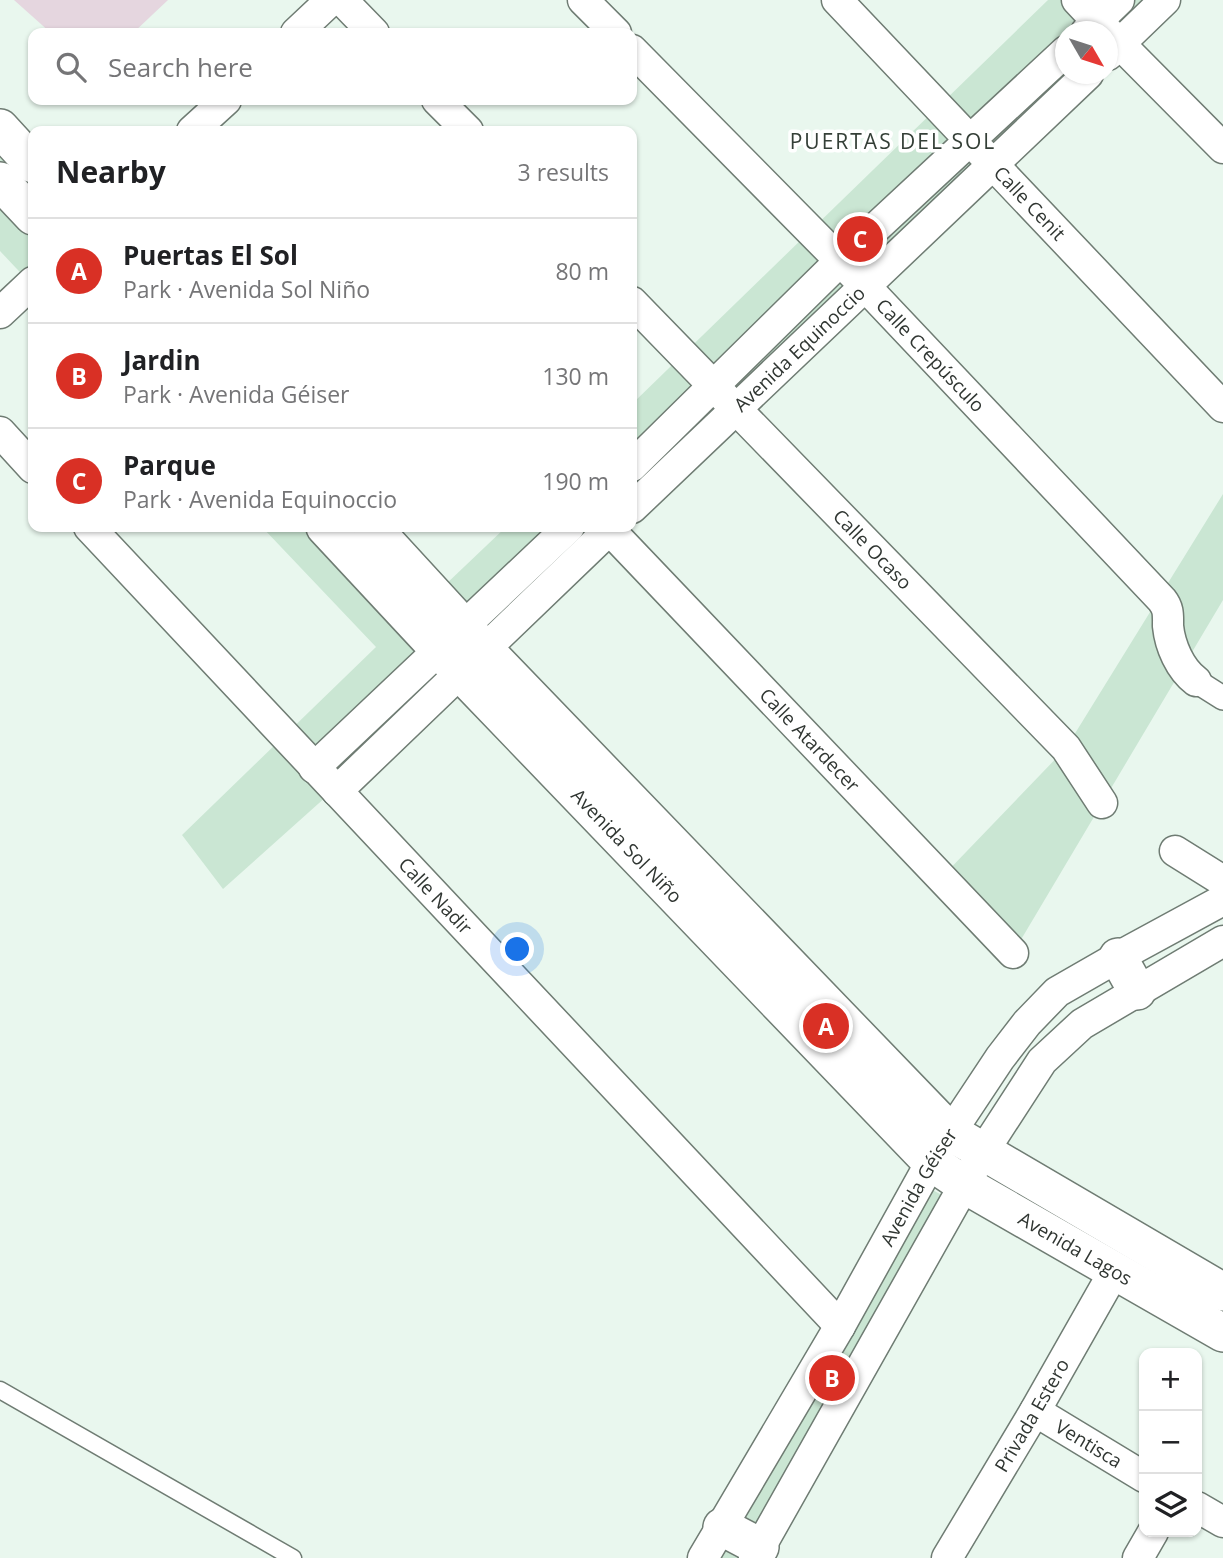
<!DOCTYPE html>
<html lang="en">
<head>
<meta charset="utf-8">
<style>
  :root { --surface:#fff; --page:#f6f6f6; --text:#202124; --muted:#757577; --line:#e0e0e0; --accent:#d93025 }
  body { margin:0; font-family:"Open Sans",sans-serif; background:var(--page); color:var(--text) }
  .controls { position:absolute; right:21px; bottom:21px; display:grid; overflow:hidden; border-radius:14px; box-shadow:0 2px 5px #0004 }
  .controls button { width:63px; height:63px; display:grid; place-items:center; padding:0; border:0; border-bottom:2px solid var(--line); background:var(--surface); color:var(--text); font:35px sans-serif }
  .compass { position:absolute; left:1055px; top:21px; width:63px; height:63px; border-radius:50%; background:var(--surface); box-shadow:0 2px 5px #0004; rotate:129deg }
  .you { position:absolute; left:518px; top:950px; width:24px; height:24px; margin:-18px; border:5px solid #fff; border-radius:50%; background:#1a73e8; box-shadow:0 0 0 10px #1a73e833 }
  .badge { display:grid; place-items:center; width:46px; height:46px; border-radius:50%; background:var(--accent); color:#fff; font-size:23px; font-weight:700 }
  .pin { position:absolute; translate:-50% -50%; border:4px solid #fff; box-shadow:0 2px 7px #0006 }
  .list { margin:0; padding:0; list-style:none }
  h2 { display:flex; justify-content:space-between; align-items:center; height:91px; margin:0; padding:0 28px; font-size:30px }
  h2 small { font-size:23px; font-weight:400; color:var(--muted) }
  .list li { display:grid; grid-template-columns:46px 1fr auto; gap:21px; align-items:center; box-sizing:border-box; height:105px; padding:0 28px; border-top:2px solid var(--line) }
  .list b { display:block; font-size:26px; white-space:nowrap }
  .list p { margin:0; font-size:23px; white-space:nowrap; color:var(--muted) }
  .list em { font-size:23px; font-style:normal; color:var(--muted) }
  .icon { flex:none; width:38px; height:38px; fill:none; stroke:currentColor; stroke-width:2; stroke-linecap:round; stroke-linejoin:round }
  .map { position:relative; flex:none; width:1223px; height:1558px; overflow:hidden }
  .search { position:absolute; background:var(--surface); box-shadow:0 2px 5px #0004; left:28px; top:28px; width:609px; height:77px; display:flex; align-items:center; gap:18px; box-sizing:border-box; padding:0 24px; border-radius:14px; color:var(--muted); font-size:26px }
  .panel { position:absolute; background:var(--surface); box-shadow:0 2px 5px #0004; left:28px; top:126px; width:609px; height:406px; border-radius:14px }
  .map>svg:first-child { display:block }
  .green { fill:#cae6d3 }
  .building { fill:#e5d6df }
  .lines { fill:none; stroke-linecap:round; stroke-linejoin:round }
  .service-casing { stroke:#6f7c73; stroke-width:19 }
  .pedestrian-casing { stroke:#6f7c73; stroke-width:26 }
  .minor-casing { stroke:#6f7c73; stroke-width:33 }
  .tertiary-casing { stroke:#6f7c73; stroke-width:40 }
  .service { stroke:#fff; stroke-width:16 }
  .pedestrian { stroke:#fff; stroke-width:23 }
  .minor { stroke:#fff; stroke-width:30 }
  .tertiary { stroke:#fff; stroke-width:37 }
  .labels { text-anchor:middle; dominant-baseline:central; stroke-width:7; stroke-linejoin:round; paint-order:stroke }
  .street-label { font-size:19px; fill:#303632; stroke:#fff }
  .neighbourhood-label { font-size:21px; letter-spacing:2px; fill:#343f37; stroke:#fff }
</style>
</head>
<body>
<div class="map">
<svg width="1223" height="1558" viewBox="0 0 1223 1558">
  <rect width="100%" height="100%" fill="#e9f7ee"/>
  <!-- green -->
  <g class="green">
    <polygon points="1048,0 1170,0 1108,32 1066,32 1066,74 1092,74 632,510 632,404"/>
    <polygon points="0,126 33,162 33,286 0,251"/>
    <polygon points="1223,494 1223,600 1013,953 941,878 1066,748"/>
    <polygon points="262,527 382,527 444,586 506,527 614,527 485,649 950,1132 1223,1289 1223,1333 924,1155 468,665 394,736 223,889 182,835 376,647"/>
    <polygon points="929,1188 947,1198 739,1558 719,1558"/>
  </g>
  <!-- building -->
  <polygon class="building" points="14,0 168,0 133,33 51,33"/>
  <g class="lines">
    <defs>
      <polyline id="service" points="0,1390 293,1558"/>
      <polyline id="pedestrian" points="1196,681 1223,698"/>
      <g id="minor">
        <polyline points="342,0 374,33"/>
        <polyline points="583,0 616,33"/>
        <path id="s1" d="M 837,0 L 1223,407"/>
        <polyline points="1077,0 1107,32"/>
        <polyline points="1086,32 1119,0"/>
        <polyline points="1108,32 1223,148"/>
        <polyline points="296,33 331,0"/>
        <path id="s2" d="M 632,50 L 865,286 L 1162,600 C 1169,609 1168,615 1168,626 C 1170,646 1180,669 1196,681"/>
        <polyline points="1108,55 1165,0"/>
        <polyline points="437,100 468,131"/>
        <polyline points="192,131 226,100"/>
        <path id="s3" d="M 632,302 L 1066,748 L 1102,803"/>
        <polyline points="0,313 33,282"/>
        <polyline points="0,432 33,468"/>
        <polyline points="632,466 840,261 1066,51"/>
        <path id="s4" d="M 632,508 L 1088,74"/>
        <path id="s5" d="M 89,527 L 840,1326"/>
        <path id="s6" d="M 607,527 L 1013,953"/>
        <polyline points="314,768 569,527"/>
        <polyline points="337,791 612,527"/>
        <polyline points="1175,851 1223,881"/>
        <path id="s7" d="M 1035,1411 L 1144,1477"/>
        <polyline points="1197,1507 1223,1522"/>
        <path id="s8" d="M 703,1558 L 840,1326 L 931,1162 L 1000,1058 L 1027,1023 L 1057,992 L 1118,957 L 1223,900"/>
        <polyline points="754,1558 983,1152 1042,1061 1082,1024 1223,941"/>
        <path id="s9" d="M 947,1558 L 1035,1411 L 1115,1270"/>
        <polyline points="1138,1558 1153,1532"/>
      </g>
      <g id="tertiary">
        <polyline points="0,128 33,164"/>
        <polyline points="0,181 33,216"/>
        <path id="s10" d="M 325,527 L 460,672 L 931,1162 L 965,1185 L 1223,1333"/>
        <polyline points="372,527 484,649 950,1132 1223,1292"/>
        <polyline points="1118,957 1137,991"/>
        <polyline points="722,1527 760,1547"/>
      </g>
    </defs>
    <!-- service casing -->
    <use href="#service" class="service-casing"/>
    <!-- pedestrian casing -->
    <use href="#pedestrian" class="pedestrian-casing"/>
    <!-- minor casing -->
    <use href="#minor" class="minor-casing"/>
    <!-- tertiary casing -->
    <use href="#tertiary" class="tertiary-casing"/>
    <!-- service -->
    <use href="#service" class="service"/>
    <!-- pedestrian -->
    <use href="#pedestrian" class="pedestrian"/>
    <!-- minor -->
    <use href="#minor" class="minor"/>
    <!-- tertiary -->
    <use href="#tertiary" class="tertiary"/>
  </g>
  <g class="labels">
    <!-- street labels -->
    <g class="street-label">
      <text stroke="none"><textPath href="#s1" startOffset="280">Calle Cenit</textPath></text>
      <text stroke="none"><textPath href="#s4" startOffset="231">Avenida Equinoccio</textPath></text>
      <text stroke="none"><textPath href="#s2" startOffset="427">Calle Crepúsculo</textPath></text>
      <text stroke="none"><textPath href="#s3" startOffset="345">Calle Ocaso</textPath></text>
      <text stroke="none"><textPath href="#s6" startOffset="294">Calle Atardecer</textPath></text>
      <text stroke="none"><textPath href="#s10" startOffset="439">Avenida Sol Niño</textPath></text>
      <text stroke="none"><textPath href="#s5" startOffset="506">Calle Nadir</textPath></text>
      <text stroke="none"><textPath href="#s8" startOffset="429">Avenida Géiser</textPath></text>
      <text stroke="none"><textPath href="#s10" startOffset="1046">Avenida Lagos</textPath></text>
      <text stroke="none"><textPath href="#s9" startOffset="166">Privada Estero</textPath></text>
      <text stroke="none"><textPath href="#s7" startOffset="63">Ventisca</textPath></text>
    </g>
    <!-- neighbourhood labels -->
    <g class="neighbourhood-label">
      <text x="893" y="141">PUERTAS DEL SOL</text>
    </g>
  </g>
</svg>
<div class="controls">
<button>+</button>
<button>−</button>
<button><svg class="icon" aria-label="layers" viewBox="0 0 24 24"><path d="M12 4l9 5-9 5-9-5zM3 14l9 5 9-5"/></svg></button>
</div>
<svg class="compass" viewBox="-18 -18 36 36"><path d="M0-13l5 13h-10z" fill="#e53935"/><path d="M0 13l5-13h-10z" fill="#757577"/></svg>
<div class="you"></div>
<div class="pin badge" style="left:826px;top:1026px">A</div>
<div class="pin badge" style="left:832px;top:1378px">B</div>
<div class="pin badge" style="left:860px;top:239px">C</div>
<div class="search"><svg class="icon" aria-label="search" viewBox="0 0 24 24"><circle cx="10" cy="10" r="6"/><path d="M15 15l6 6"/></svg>Search here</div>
<section class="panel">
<h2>Nearby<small>3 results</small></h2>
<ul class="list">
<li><span class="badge">A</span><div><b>Puertas El Sol</b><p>Park · Avenida Sol Niño</p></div><em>80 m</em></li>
<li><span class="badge">B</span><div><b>Jardin</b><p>Park · Avenida Géiser</p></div><em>130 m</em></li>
<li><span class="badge">C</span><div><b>Parque</b><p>Park · Avenida Equinoccio</p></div><em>190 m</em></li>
</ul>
</section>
</div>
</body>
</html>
